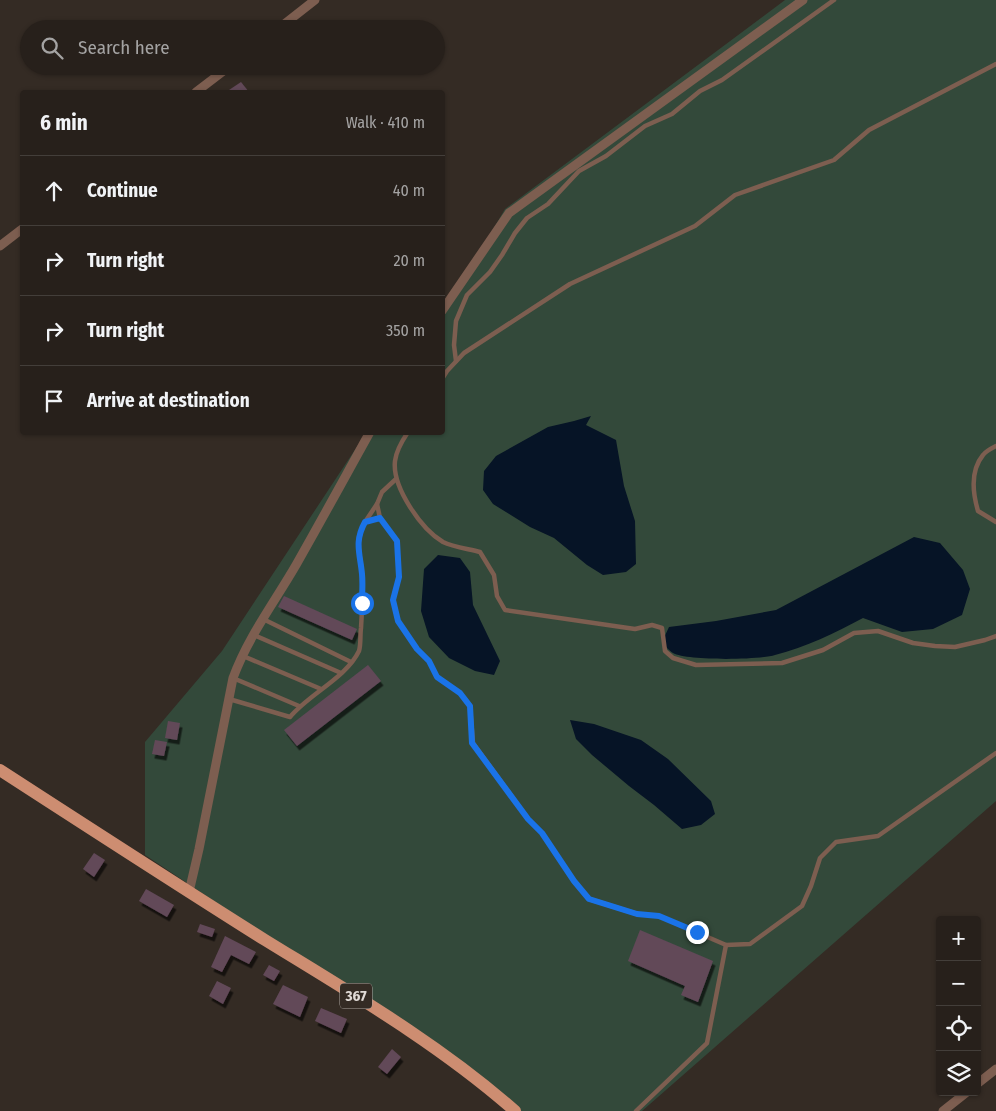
<!DOCTYPE html>
<html lang="en">
<head>
<meta charset="utf-8">
<style>
  :root { --surface:#27201b; --page:#332d28; --text:#f1f3f6; --muted:#a4a3a3; --line:#433e3a }
  body { margin:0; font-family:"Fira Sans Condensed",sans-serif; background:var(--page); color:var(--text) }
  .controls { position:absolute; right:15px; bottom:15px; display:grid; overflow:hidden; border-radius:5px; box-shadow:0 1px 4px #0004 }
  .controls button { width:45px; height:45px; display:grid; place-items:center; padding:0; border:0; border-bottom:1px solid var(--line); background:var(--surface); color:var(--text); font:25px sans-serif }
  .stop { position:absolute; width:15px; height:15px; margin:-11px; border:4px solid #1a73e8; border-radius:50%; background:#fff }
  .stop.end { background:#1a73e8; border-color:#fff; box-shadow:0 1px 5px #0008 }
  .list { margin:0; padding:0; list-style:none }
  h2 { display:flex; justify-content:space-between; align-items:center; height:65px; margin:0; padding:0 20px; font-size:21px }
  h2 small { font-size:16px; font-weight:400; color:var(--muted) }
  .list li { display:grid; grid-template-columns:32px 1fr auto; gap:15px; align-items:center; box-sizing:border-box; height:70px; padding:0 20px; border-top:1px solid var(--line) }
  .list b { display:block; font-size:19px; white-space:nowrap }
  .list em { font-size:16px; font-style:normal; color:var(--muted) }
  .icon { flex:none; width:28px; height:28px; fill:none; stroke:currentColor; stroke-width:2; stroke-linecap:round; stroke-linejoin:round }
  .map { position:relative; flex:none; width:996px; height:1111px; overflow:hidden }
  .search { position:absolute; background:var(--surface); box-shadow:0 1px 4px #0004; left:20px; top:20px; width:425px; height:55px; display:flex; align-items:center; gap:12px; box-sizing:border-box; padding:0 18px; border-radius:28px; color:var(--muted); font-size:19px }
  .panel { position:absolute; background:var(--surface); box-shadow:0 1px 4px #0004; left:20px; top:90px; width:425px; height:345px; border-radius:5px }
  .map>svg:first-child { display:block }
  .green { fill:#33493a }
  .water { fill:#061426 }
  .building { fill:#624859; filter:url(#shadow) }
  .lines { fill:none; stroke-linecap:round; stroke-linejoin:round }
  .service { stroke:#7d5e50; stroke-width:4.5 }
  .minor { stroke:#7d5e50; stroke-width:9 }
  .primary { stroke:#cd8d71; stroke-width:12 }
  .route { stroke:#1a73e8; stroke-width:6 }
  .labels { text-anchor:middle; dominant-baseline:central; stroke-width:4; stroke-linejoin:round; paint-order:stroke }
  .shield { fill:#342b24; stroke:#aca6a1; stroke-width:1 }
  .shield-label { font-size:15px; font-weight:bold; fill:#e0dad6 }
</style>
</head>
<body>
<div class="map">
<svg width="996" height="1111" viewBox="0 0 996 1111">
  <defs>
    <filter id="shadow"><feDropShadow dx="2.5" dy="4.5" stdDeviation="0" flood-color="#0009"/></filter>
  </defs>
  <rect width="100%" height="100%" fill="#342b24"/>
  <!-- green -->
  <polygon class="green" points="785,0 996,0 996,801 642,1111 515,1111 479,1078 145,855 145,742 222,651 366,433 442,432 443,314 505,209"/>
  <!-- water -->
  <g class="water">
    <polygon points="591,416 586,425 616,440 624,486 635,521 636,564 626,572 603,575 587,565 554,538 530,527 493,504 483,490 484,471 496,456 548,427 574,421"/>
    <path d="M 914,537 L 940,543 L 963,570 L 970,589 L 962,615 L 933,629 L 902,632 L 863,618 C 835,633 806,647 775,655 C 759,660 687,661 673,653 C 669,651 665,645 662,642 L 669,627 L 716,621 L 776,610 Z"/>
    <polygon points="438,555 460,558 470,572 473,605 500,661 494,675 475,671 449,658 429,637 421,611 424,569"/>
    <polygon points="570,720 594,724 641,740 668,759 711,801 715,814 701,825 682,829 654,805 629,786 592,755 576,739"/>
  </g>
  <!-- building -->
  <g class="building">
    <polygon points="241,82 249,92 226,92"/>
    <polygon points="284,596 357,629 352,640 278,607"/>
    <polygon points="368,665 381,681 297,746 284,730"/>
    <polygon points="168,721 180,723 177,740 165,738"/>
    <polygon points="155,740 167,742 164,756 152,754"/>
    <polygon points="94,853 105,860 94,877 83,869"/>
    <polygon points="146,889 174,905 167,917 139,901"/>
    <polygon points="200,924 215,929 212,937 197,932"/>
    <polygon points="640,930 713,961 698,1002 681,995 685,986 628,961"/>
    <polygon points="225,936 256,952 249,964 231,955 222,972 211,967"/>
    <polygon points="269,965 280,971 274,981 263,975"/>
    <polygon points="217,981 231,988 223,1004 209,996"/>
    <polygon points="283,985 308,997 300,1017 273,1004"/>
    <polygon points="321,1008 347,1019 341,1033 315,1021"/>
    <polygon points="392,1049 401,1057 387,1074 378,1067"/>
  </g>
  <g class="lines">
    <!-- service -->
    <g class="service">
      <polyline points="456,361 454,345 456,321 467,295 490,272 502,255 515,233 527,218 548,204 579,171 606,156 645,126 672,114 700,91 722,80 834,0"/>
      <polyline points="442,379 447,371 464,353 570,284 695,226 735,195 834,160 869,130 996,64"/>
      <path d="M 408,432 C 402,441 396,451 395,461 C 392,487 421,529 443,542 C 453,547 469,549 480,552 L 494,575 L 497,596 L 505,610 L 635,629 L 652,625 L 662,628 L 665,651 L 673,658 L 696,665 L 782,663 L 823,650 L 854,633 L 878,631 L 913,643 L 935,646 L 955,647 L 985,640 L 996,636"/>
      <path d="M 996,446 C 992,448 986,451 983,455 C 970,471 973,494 978,511 L 996,522"/>
      <polyline points="396,479 382,492 377,504 380,518 397,541 399,577 393,600 398,621 417,649 429,661 437,677 460,693 470,706 473,743 528,819 542,833 574,881 589,899 637,914 659,916 726,945 750,944 802,906 811,886 820,858 836,842 878,836 996,753"/>
      <polyline points="377,504 365,522 380,518"/>
      <polyline points="263,619 351,662"/>
      <polyline points="254,635 341,673"/>
      <polyline points="243,656 321,689"/>
      <polyline points="233,678 299,706"/>
      <path d="M 229,699 L 290,717 C 309,694 346,678 359,651 C 361,645 360,635 361,628 C 362,612 363,595 362,578 C 362,556 353,544 365,522"/>
      <polyline points="636,1111 707,1043 726,945"/>
    </g>
    <!-- minor -->
    <g class="minor">
      <polyline points="278,29 315,0"/>
      <polyline points="196,92 230,66"/>
      <polyline points="0,246 22,229"/>
      <polyline points="442,311 509,213 803,0"/>
      <path d="M 189,892 L 199,849 L 233,678 C 248,637 274,603 296,565 C 321,521 345,477 370,432"/>
      <polyline points="977,1084 996,1069"/>
      <polyline points="943,1111 967,1092"/>
    </g>
    <!-- primary -->
    <path class="primary" d="M 0,770 C 88,827 176,884 265,940 C 351,993 439,1044 515,1111"/>
  </g>
  <g class="lines">
    <!-- route -->
    <path class="route" d="M 362,603 C 362,593 363,583 362,574 C 360,553 354,542 365,522 L 380,518 L 397,541 L 399,577 L 393,600 L 398,621 L 417,649 L 429,661 L 437,677 L 460,693 L 470,706 L 472,743 L 528,819 L 542,833 L 574,881 L 589,899 L 637,914 L 659,916 L 697,932"/>
  </g>
  <g class="labels">
    <!-- shield labels -->
    <rect class="shield" x="340" y="983.5" width="32" height="25" rx="4"/>
    <g class="shield-label">
      <text x="356" y="996">367</text>
    </g>
  </g>
</svg>
<div class="controls">
<button>+</button>
<button>−</button>
<button><svg class="icon" aria-label="locate" viewBox="0 0 24 24"><circle cx="12" cy="12" r="6"/><path d="M12 2v4M12 18v4M2 12h4M18 12h4"/></svg></button>
<button><svg class="icon" aria-label="layers" viewBox="0 0 24 24"><path d="M12 4l9 5-9 5-9-5zM3 14l9 5 9-5"/></svg></button>
</div>
<div class="stop" style="left:362px;top:603px"></div>
<div class="stop end" style="left:697px;top:932px"></div>
<div class="search"><svg class="icon" aria-label="search" viewBox="0 0 24 24"><circle cx="10" cy="10" r="6"/><path d="M15 15l6 6"/></svg>Search here</div>
<section class="panel">
<h2>6 min<small>Walk · 410 m</small></h2>
<ul class="list">
<li><svg class="icon" aria-label="ahead" viewBox="0 0 24 24"><path d="M12 20V5M6 11l6-6 6 6"/></svg><div><b>Continue</b></div><em>40 m</em></li>
<li><svg class="icon" aria-label="right" viewBox="0 0 24 24"><path d="M7 20v-9h11M14 6l5 5-5 5"/></svg><div><b>Turn right</b></div><em>20 m</em></li>
<li><svg class="icon" aria-label="right" viewBox="0 0 24 24"><path d="M7 20v-9h11M14 6l5 5-5 5"/></svg><div><b>Turn right</b></div><em>350 m</em></li>
<li><svg class="icon" aria-label="arrive" viewBox="0 0 24 24"><path d="M6 21V4h12l-3 4 3 4H6"/></svg><div><b>Arrive at destination</b></div></li>
</ul>
</section>
</div>
</body>
</html>
